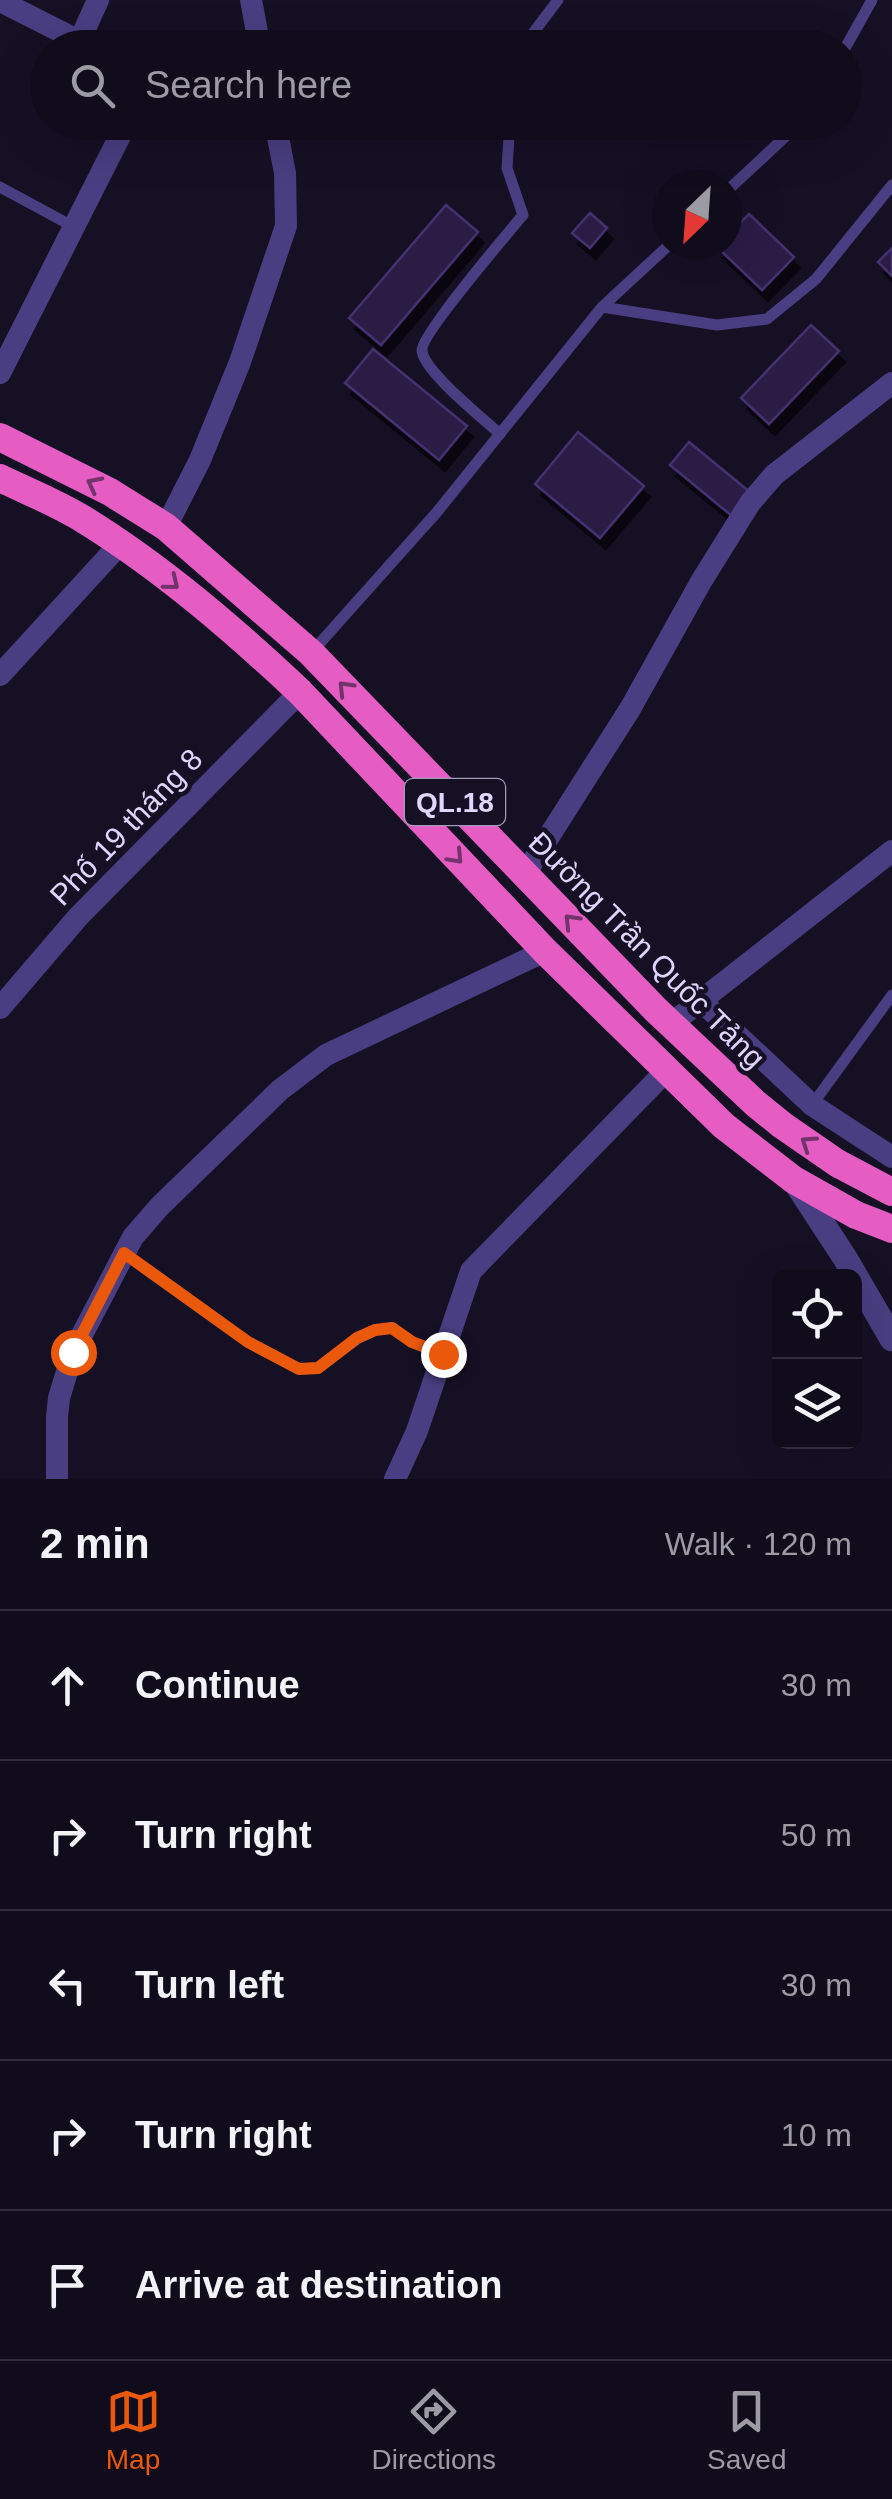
<!DOCTYPE html>
<html lang="en">
<head>
<meta charset="utf-8">
<style>
  :root { --surface:#100c1c; --page:#1e1a29; --text:#f1f3f6; --muted:#9c9ba3; --line:#302c3b; --accent:#ea580c }
  body { margin:0; font-family:Arial,sans-serif; background:var(--page); color:var(--text) }
  .controls { position:absolute; right:30px; bottom:30px; display:grid; overflow:hidden; border-radius:15px; box-shadow:0 10px 40px #0002 }
  .controls button { width:90px; height:90px; display:grid; place-items:center; padding:0; border:0; border-bottom:2px solid var(--line); background:var(--surface); color:var(--text); font:50px sans-serif }
  .compass { position:absolute; left:652px; top:170px; width:90px; height:90px; border-radius:50%; background:var(--surface); box-shadow:0 10px 40px #0002; rotate:205deg }
  .stop { position:absolute; width:30px; height:30px; margin:-22px; border:8px solid #ea580c; border-radius:50%; background:#fff }
  .stop.end { background:#ea580c; border-color:#fff; box-shadow:0 2px 10px #0008 }
  .list { margin:0; padding:0; list-style:none }
  h2 { display:flex; justify-content:space-between; align-items:center; height:130px; margin:0; padding:0 40px; font-size:42px }
  h2 small { font-size:32px; font-weight:400; color:var(--muted) }
  .list li { display:grid; grid-template-columns:65px 1fr auto; gap:30px; align-items:center; box-sizing:border-box; height:150px; padding:0 40px; border-top:2px solid var(--line) }
  .list b { display:block; font-size:38px; white-space:nowrap }
  .list em { font-size:32px; font-style:normal; color:var(--muted) }
  .icon { flex:none; width:55px; height:55px; fill:none; stroke:currentColor; stroke-width:2; stroke-linecap:round; stroke-linejoin:round }
  .map { position:relative; flex:none; width:892px; height:1479px; overflow:hidden }
  .search { position:absolute; background:var(--surface); box-shadow:0 10px 40px #0002; left:30px; right:30px; top:30px; height:110px; display:flex; align-items:center; gap:25px; box-sizing:border-box; padding:0 35px; border-radius:55px; color:var(--muted); font-size:38px }
  .sheet { height:880px; background:var(--surface) }
  nav { display:flex; justify-content:space-around; align-items:center; box-sizing:border-box; height:140px; border-top:2px solid var(--line); background:var(--surface); font-size:28px; color:var(--muted) }
  nav a { display:grid; justify-items:center; gap:5px }
  nav .on { color:var(--accent) }
  .map>svg:first-child { display:block }
  .building { fill:#2a1d45; stroke:#453070; stroke-width:2.5; filter:url(#shadow) }
  .lines { fill:none; stroke-linecap:round; stroke-linejoin:round }
  .service { stroke:#493e81; stroke-width:11 }
  .minor { stroke:#493e81; stroke-width:22 }
  .tertiary { stroke:#493e81; stroke-width:25 }
  .trunk { stroke:#e55dc3; stroke-width:28 }
  .oneway { stroke:#73336c }
  .route { stroke:#ea580c; stroke-width:12 }
  .labels { text-anchor:middle; dominant-baseline:central; stroke-width:9; stroke-linejoin:round; paint-order:stroke }
  .shield { fill:#161025; stroke:#a39bbc; stroke-width:2.5 }
  .shield-label { font-size:28px; font-weight:bold; fill:#e0d6fd }
  .street-label { font-size:30px; fill:#e0d6fd; stroke:#161025 }
</style>
</head>
<body>
<div class="map">
<svg width="892" height="1479" viewBox="0 0 892 1479">
  <defs>
    <filter id="shadow"><feDropShadow dx="6" dy="11" stdDeviation="0" flood-color="#0009"/></filter>
  </defs>
  <rect width="100%" height="100%" fill="#161025"/>
  <!-- building -->
  <g class="building">
    <polygon points="446,205 478,232 381,345 349,318"/>
    <polygon points="590,213 607,228 590,248 572,233"/>
    <polygon points="749,214 794,257 762,290 717,247 727,245 727,236"/>
    <polygon points="892,248 892,276 878,262"/>
    <polygon points="811,325 839,351 769,424 741,398"/>
    <polygon points="373,349 467,426 439,460 345,383"/>
    <polygon points="578,432 644,486 600,538 535,484"/>
    <polygon points="689,442 751,493 732,516 670,465"/>
  </g>
  <g class="lines">
    <!-- service -->
    <g class="service">
      <polyline points="527,48 533,33 558,0"/>
      <polyline points="844,50 872,0"/>
      <polyline points="0,187 74,227"/>
      <polyline points="727,191 801,122"/>
      <polyline points="602,307 717,325 767,319 816,279 892,185"/>
      <path d="M 500,434 C 484,419 422,370 422,350 C 421,335 507,234 523,215 L 507,168 L 510,122"/>
      <polyline points="311,653 437,512 602,307 669,245"/>
      <polyline points="812,1105 892,995"/>
      <polyline points="124,1253 248,1342 299,1369 318,1368 357,1339 375,1330 392,1328 412,1342 443,1354"/>
    </g>
    <!-- minor -->
    <g class="minor">
      <polyline points="251,0 260,48"/>
      <polyline points="0,1 93,48"/>
      <polyline points="80,40 98,0"/>
      <polyline points="0,373 127,122"/>
      <polyline points="166,527 200,460 240,362 286,226 285,173 275,122"/>
      <polyline points="0,675 120,544"/>
      <polyline points="525,874 630,709 702,580 750,503 774,475 892,383"/>
      <polyline points="701,1001 812,1105 892,1157"/>
      <polyline points="0,1008 78,917 300,692"/>
      <polyline points="671,1024 892,851"/>
      <polyline points="57,1479 57,1417 59,1398 73,1352 133,1237 160,1206 280,1090 326,1055 545,951"/>
      <polyline points="395,1479 417,1431 471,1271 667,1070"/>
    </g>
    <!-- tertiary -->
    <polyline class="tertiary" points="794,1180 845,1258 892,1339"/>
    <!-- trunk -->
    <g class="trunk">
      <polyline points="0,437 110,492 166,527 311,653 656,1010 756,1104 782,1125 837,1163 892,1192"/>
      <path d="M 0,478 C 27,491 57,503 83,519 C 161,567 233,629 300,692 L 545,951 L 724,1126 L 794,1180 L 856,1215 L 892,1229"/>
    </g>
  </g>
  <!-- one-way arrows -->
  <defs><path id="oneway-chevron" d="M-2-3.5L2.5 0L-2 3.5" fill="none" stroke-width="1.6" stroke-linecap="round" stroke-linejoin="round" transform="scale(2.5)"/></defs>
  <g class="oneway">
    <use href="#oneway-chevron" transform="translate(94 484) rotate(-153)"/>
    <use href="#oneway-chevron" transform="translate(172 583) rotate(39)"/>
    <use href="#oneway-chevron" transform="translate(345 688) rotate(-134)"/>
    <use href="#oneway-chevron" transform="translate(456 857) rotate(47)"/>
    <use href="#oneway-chevron" transform="translate(571 921) rotate(-134)"/>
    <use href="#oneway-chevron" transform="translate(808 1143) rotate(-146)"/>
  </g>
  <g class="lines">
    <!-- route -->
    <polyline class="route" points="73,1352 124,1253 248,1342 299,1369 318,1368 357,1338 375,1330 392,1328 412,1342 443,1354"/>
  </g>
  <g class="labels">
    <!-- shield labels -->
    <rect class="shield" x="405" y="779" width="100" height="46" rx="8"/>
    <g class="shield-label">
      <text x="455" y="802">QL.18</text>
    </g>
    <!-- street labels -->
    <g class="street-label">
      <text transform="translate(126 827) rotate(-46)">Phố 19 tháng 8</text>
      <text transform="translate(647 950) rotate(45)">Đường Trần Quốc Tảng</text>
    </g>
  </g>
</svg>
<div class="controls">
<button><svg class="icon" aria-label="locate" viewBox="0 0 24 24"><circle cx="12" cy="12" r="6"/><path d="M12 2v4M12 18v4M2 12h4M18 12h4"/></svg></button>
<button><svg class="icon" aria-label="layers" viewBox="0 0 24 24"><path d="M12 4l9 5-9 5-9-5zM3 14l9 5 9-5"/></svg></button>
</div>
<svg class="compass" viewBox="-18 -18 36 36"><path d="M0-13l5 13h-10z" fill="#e53935"/><path d="M0 13l5-13h-10z" fill="#9c9ba3"/></svg>
<div class="stop" style="left:73px;top:1352px"></div>
<div class="stop end" style="left:443px;top:1354px"></div>
<div class="search"><svg class="icon" aria-label="search" viewBox="0 0 24 24"><circle cx="10" cy="10" r="6"/><path d="M15 15l6 6"/></svg>Search here</div>
</div>
<section class="sheet">
<h2>2 min<small>Walk · 120 m</small></h2>
<ul class="list">
<li><svg class="icon" aria-label="ahead" viewBox="0 0 24 24"><path d="M12 20V5M6 11l6-6 6 6"/></svg><div><b>Continue</b></div><em>30 m</em></li>
<li><svg class="icon" aria-label="right" viewBox="0 0 24 24"><path d="M7 20v-9h11M14 6l5 5-5 5"/></svg><div><b>Turn right</b></div><em>50 m</em></li>
<li><svg class="icon" aria-label="left" viewBox="0 0 24 24"><path d="M17 20v-9H6M10 6l-5 5 5 5"/></svg><div><b>Turn left</b></div><em>30 m</em></li>
<li><svg class="icon" aria-label="right" viewBox="0 0 24 24"><path d="M7 20v-9h11M14 6l5 5-5 5"/></svg><div><b>Turn right</b></div><em>10 m</em></li>
<li><svg class="icon" aria-label="arrive" viewBox="0 0 24 24"><path d="M6 21V4h12l-3 4 3 4H6"/></svg><div><b>Arrive at destination</b></div></li>
</ul>
</section>
<nav>
<a class="on"><svg class="icon" aria-label="map" viewBox="0 0 24 24"><path d="M3 6l6-2 6 2 6-2v14l-6 2-6-2-6 2zM9 4v14M15 6v14"/></svg>Map</a>
<a><svg class="icon" aria-label="directions" viewBox="0 0 24 24"><path d="M12 3l9 9-9 9-9-9zM9 14v-3h6M13 9l2 2-2 2"/></svg>Directions</a>
<a><svg class="icon" aria-label="saved" viewBox="0 0 24 24"><path d="M7 4h10v16l-5-4-5 4z"/></svg>Saved</a>
</nav>
</body>
</html>
